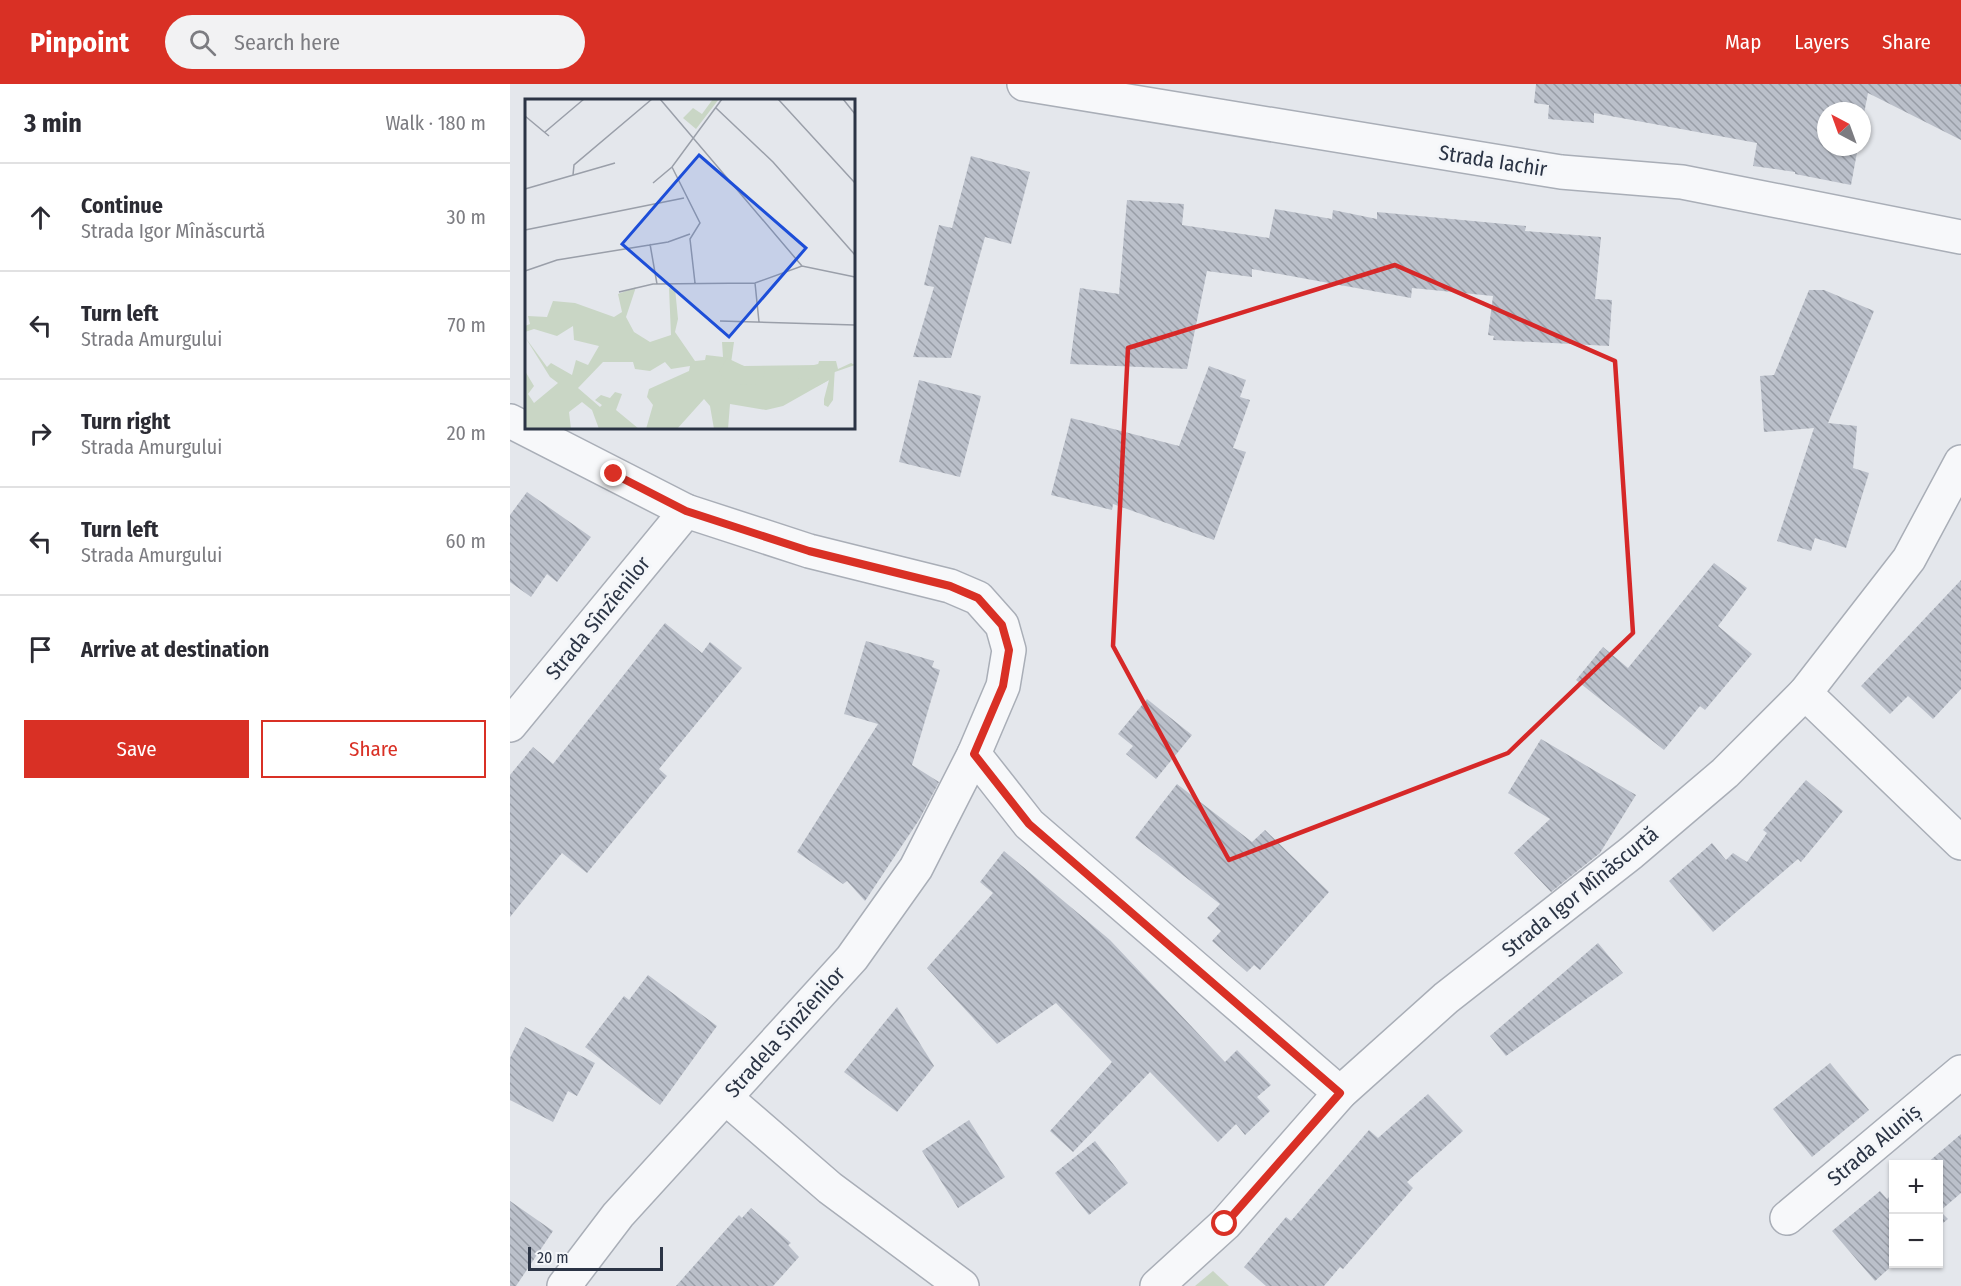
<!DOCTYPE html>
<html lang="en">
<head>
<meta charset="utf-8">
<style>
  :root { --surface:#fff; --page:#f2f2f3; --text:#2b2b33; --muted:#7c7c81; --line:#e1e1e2; --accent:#d93025 }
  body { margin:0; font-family:"Fira Sans Condensed",sans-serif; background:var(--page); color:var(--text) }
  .controls { position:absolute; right:18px; bottom:18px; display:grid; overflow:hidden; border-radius:0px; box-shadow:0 2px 4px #0004 }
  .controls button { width:54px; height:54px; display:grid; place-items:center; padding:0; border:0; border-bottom:2px solid var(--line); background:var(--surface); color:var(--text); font:30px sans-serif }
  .compass { position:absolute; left:1307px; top:18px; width:54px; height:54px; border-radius:50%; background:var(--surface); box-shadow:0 2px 4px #0004; rotate:319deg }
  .scale { position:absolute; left:18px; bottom:15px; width:135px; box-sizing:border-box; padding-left:6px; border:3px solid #2b3445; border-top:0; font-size:16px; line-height:21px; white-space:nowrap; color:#2b3445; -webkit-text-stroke:4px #f4f6f9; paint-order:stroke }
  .stop { position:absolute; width:18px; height:18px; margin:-14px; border:4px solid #d93025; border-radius:50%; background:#fff }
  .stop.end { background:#d93025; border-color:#fff; box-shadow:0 2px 6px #0008 }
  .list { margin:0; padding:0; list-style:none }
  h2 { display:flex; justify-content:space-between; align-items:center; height:78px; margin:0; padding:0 24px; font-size:26px }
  h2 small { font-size:20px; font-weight:400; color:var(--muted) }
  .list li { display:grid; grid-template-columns:39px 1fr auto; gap:18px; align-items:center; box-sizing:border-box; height:108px; padding:0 24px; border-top:2px solid var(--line) }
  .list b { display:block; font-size:22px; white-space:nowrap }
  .list p { margin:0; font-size:20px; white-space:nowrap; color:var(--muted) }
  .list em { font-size:20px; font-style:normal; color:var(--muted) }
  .actions { display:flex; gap:12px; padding:18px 24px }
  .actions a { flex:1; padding:14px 0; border:2px solid var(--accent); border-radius:0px; text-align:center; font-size:21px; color:var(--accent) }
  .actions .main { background:var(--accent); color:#fff }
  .icon { flex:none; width:33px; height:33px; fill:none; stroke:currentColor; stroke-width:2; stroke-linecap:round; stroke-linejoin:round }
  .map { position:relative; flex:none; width:1451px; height:1202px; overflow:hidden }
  header { display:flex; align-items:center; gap:36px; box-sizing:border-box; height:84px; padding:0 30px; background:var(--accent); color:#fff }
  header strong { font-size:28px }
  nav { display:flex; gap:33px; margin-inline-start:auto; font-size:21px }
  .search { width:420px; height:54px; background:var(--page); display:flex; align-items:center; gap:15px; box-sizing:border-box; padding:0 21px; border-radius:33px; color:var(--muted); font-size:22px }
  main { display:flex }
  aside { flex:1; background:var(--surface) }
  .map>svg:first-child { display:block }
  .green { fill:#c9d6c5 }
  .building { fill:url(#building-back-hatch) }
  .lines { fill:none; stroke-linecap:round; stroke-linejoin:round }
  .minor-casing { stroke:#a9aeb7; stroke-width:36 }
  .minor { stroke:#f7f8fa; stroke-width:33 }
  .route { stroke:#d93025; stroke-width:8 }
  .marked { fill:none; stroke:#d62828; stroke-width:4.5; stroke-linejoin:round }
  .labels { text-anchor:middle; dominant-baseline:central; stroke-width:6; stroke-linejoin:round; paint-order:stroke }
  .street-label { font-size:21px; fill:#2b3445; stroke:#f4f6f9 }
  .inset-road { fill:none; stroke:#9a9fa9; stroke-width:1.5 }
  .view { fill:#1d4ed8; fill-opacity:0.15; stroke:#1d4ed8; stroke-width:3 }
  .inset-edge { fill:none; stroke:#2b3445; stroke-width:3 }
</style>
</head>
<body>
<header>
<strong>Pinpoint</strong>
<div class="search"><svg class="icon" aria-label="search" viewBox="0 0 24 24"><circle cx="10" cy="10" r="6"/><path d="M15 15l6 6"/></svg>Search here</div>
<nav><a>Map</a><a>Layers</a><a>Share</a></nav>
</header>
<main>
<aside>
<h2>3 min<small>Walk · 180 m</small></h2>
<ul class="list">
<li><svg class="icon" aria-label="ahead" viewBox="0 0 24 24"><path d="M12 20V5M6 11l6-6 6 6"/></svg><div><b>Continue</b><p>Strada Igor Mînăscurtă</p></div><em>30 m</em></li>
<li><svg class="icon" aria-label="left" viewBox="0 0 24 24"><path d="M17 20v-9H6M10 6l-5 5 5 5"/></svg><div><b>Turn left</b><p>Strada Amurgului</p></div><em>70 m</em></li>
<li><svg class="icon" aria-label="right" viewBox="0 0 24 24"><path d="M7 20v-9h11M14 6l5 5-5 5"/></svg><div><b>Turn right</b><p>Strada Amurgului</p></div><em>20 m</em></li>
<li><svg class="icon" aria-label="left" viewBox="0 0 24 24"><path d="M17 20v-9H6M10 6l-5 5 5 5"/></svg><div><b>Turn left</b><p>Strada Amurgului</p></div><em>60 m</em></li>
<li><svg class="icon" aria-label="arrive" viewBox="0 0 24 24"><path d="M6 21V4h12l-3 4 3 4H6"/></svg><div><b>Arrive at destination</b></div></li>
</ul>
<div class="actions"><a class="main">Save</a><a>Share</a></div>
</aside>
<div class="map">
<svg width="1451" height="1202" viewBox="0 0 1451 1202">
  <defs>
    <pattern id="building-back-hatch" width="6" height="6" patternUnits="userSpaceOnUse" patternTransform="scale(1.5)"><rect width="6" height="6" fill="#bbc0ca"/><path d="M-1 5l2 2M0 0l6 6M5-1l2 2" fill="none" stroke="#989da6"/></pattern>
  </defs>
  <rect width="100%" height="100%" fill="#e4e7ec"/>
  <!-- green -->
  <polygon class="green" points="703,1187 719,1202 685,1202"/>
  <!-- building -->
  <g class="building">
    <polygon points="1026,0 1451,0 1451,56 1358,9 1352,40 1352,27 1316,27 1316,63 1348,63 1341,101 1285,90 1285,88 1243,82 1247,59 1084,29 1084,39 1038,35 1039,21 1024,19"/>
    <polygon points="461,72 520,88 501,160 475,153 441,274 403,273 424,203 414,201 429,141 442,144"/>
    <polygon points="617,116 674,120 672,141 759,154 765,125 822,135 823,126 867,135 867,128 1016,142 1015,147 1091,153 1085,215 1102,216 1099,262 983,256 984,252 978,251 983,212 902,204 901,214 742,185 742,193 697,187 677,285 560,280 570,204 609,210"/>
    <polygon points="1299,206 1314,206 1364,227 1318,339 1347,342 1343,384 1359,389 1336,464 1305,454 1301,467 1267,457 1304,344 1254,348 1250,292 1264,291"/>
    <polygon points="699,282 736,296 730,313 740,316 723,364 736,368 704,456 603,420 602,426 541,411 561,334 669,362"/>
    <polygon points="409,296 471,312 450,393 389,378"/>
    <polygon points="17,408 81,453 47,498 37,490 21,513 0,498 0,431"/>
    <polygon points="1204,479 1237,504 1208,542 1242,570 1195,626 1190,622 1154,666 1066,596 1093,563 1118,584"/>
    <polygon points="1451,496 1451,605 1423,635 1398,612 1380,630 1351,602"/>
    <polygon points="155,539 192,569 200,558 232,584 149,685 157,692 77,789 52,769 0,833 0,691 23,663 43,680"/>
    <polygon points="356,557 424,577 422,583 430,586 402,681 429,698 409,736 355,817 337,797 333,800 287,768 368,640 334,630"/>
    <polygon points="637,615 682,651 646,695 616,670 623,662 608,650"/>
    <polygon points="1031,655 1126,711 1090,769 1041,808 1004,769 1040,735 998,709"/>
    <polygon points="1296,696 1333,727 1291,778 1288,775 1203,848 1159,797 1202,759 1216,776 1223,769 1237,778 1257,749 1253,746"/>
    <polygon points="667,700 742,758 755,746 819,808 750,886 744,881 737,888 702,857 711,847 697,834 710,820 625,754"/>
    <polygon points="494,767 600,856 715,978 727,966 761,1001 747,1013 760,1027 735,1051 726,1040 708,1058 640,988 563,1068 540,1047 602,978 546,919 487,960 417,884 483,809 470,798"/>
    <polygon points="1088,859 1113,889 996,972 980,952"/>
    <polygon points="138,891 207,942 150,1021 75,963 114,912 119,916"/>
    <polygon points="387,923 424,982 387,1028 334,988"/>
    <polygon points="15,943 85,979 67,1012 58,1007 43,1038 0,1016 0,974"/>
    <polygon points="1320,979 1359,1026 1302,1073 1263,1025"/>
    <polygon points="918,1010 953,1047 897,1098 903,1104 833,1185 830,1183 814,1202 756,1202 734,1183 776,1133 781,1137 859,1046 868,1054"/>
    <polygon points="459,1036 495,1093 448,1124 412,1067"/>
    <polygon points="1451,1050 1451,1109 1430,1127 1438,1135 1428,1143 1428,1080 1416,1080"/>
    <polygon points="585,1057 618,1099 579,1131 545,1089"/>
    <polygon points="1370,1107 1377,1115 1383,1109 1385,1179 1365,1197 1322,1147"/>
    <polygon points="0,1117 43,1147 6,1202 0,1202"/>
    <polygon points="241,1124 281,1159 278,1161 289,1173 263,1202 166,1202 229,1131 232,1134"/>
  </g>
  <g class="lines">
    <defs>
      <g id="minor">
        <polyline points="514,0 1051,88 1172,98 1451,153"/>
        <polyline points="0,337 176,427 299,467 440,502 468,514 492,541 499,566 493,602 464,670 519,740 830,1009"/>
        <polyline points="1295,609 1451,759"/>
        <polyline points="0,641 176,427"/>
        <polyline points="216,1014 320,1104 452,1202"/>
        <polyline points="1277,1134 1451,988"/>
        <polyline points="54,1202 108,1131 342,874 406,784 464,670"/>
        <polyline points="647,1202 715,1140 830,1009 936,914 1121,769 1215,689 1295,609 1399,475 1451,378"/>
      </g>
    </defs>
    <!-- minor casing -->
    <use href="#minor" class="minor-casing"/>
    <!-- minor -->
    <use href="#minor" class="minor"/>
  </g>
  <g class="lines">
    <!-- route -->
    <polyline class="route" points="104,390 176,427 299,467 440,502 468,514 492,541 499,566 493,602 464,670 519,740 830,1009 715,1140"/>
  </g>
  <!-- marked area -->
  <path class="marked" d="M 885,181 L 1105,277 L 1123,549 L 998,669 L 719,776 L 603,562 L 618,264 Z"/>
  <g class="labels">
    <!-- street labels -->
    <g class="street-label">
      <text transform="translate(983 77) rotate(9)">Strada Iachir</text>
      <text transform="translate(88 534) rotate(-51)">Strada Sînzîenilor</text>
      <text transform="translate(1070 808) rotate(-39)">Strada Igor Mînăscurtă</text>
      <text transform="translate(275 948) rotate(-48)">Stradela Sînzîenilor</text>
      <text transform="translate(1364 1061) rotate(-40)">Strada Aluniș</text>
    </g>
  </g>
  <!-- overview -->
  <g transform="translate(15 15)">
    <rect width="330" height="330" fill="#e4e7ec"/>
    <path d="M 188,0 L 194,0 L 171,30 L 158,19 L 168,9 L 177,15 ZM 111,188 L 101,218 L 109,233 L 125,243 L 146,236 L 144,189 L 150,189 L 153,220 L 150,233 L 170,262 L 180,261 L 181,256 L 198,258 L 197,243 L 209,243 L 206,264 L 219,267 L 293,266 L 294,262 L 311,262 L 313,270 L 326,264 L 330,266 L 307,274 L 304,281 L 258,307 L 241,311 L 205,305 L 203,330 L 189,330 L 185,307 L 179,300 L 152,330 L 121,330 L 128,306 L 122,298 L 124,290 L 164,272 L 165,267 L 146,270 L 140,263 L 125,272 L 110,270 L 108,263 L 78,263 L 53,289 L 75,308 L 77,306 L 70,301 L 76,296 L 85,299 L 90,293 L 97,295 L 91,311 L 114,330 L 74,330 L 67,311 L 57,303 L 44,313 L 46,330 L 0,330 L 0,272 L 9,287 L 3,295 L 9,304 L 33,284 L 25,278 L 0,238 L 22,268 L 26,264 L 47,276 L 51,261 L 63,266 L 74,247 L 49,241 L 48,227 L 32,237 L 9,230 L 0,233 L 0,227 L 5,225 L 3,217 L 22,218 L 28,202 L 50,204 L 89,218 L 97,213 L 93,195 Z" fill="#c9d6c5"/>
    <path d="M 202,259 L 219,267 L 238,267 L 240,276 L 231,285 L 206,286 L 194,273 ZM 297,264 L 310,268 L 308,301 L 303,308 L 299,306 L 299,300 L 304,281 L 291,288 L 291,282 L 272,279 L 277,269 Z" fill="#c9d6c5"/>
    <path class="inset-road" d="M 135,0 L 277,167M 253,0 L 330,84M 318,0 L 330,15M 191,9 L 248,63 L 330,156M 0,17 L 24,37M 20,33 L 59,0M 147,68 L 175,124 L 165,140 L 170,184M 48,76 L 49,66 L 127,0M 128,84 L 147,68 L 197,0M 0,90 L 90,64M 0,131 L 159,99M 125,145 L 132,185M 0,172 L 32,161 L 143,143 L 165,135M 230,184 L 234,223M 94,193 L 128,185 L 230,184 L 277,167 L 330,178M 195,222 L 330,226"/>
    <path class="view" d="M 174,56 L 281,149 L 204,238 L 97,145 Z"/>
    <rect width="330" height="330" class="inset-edge"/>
  </g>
</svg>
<div class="controls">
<button>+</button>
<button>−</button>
</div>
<svg class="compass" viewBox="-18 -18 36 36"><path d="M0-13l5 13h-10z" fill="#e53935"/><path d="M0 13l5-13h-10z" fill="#7c7c81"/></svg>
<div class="scale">20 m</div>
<div class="stop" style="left:715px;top:1140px"></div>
<div class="stop end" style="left:104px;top:390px"></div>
</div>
</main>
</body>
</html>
